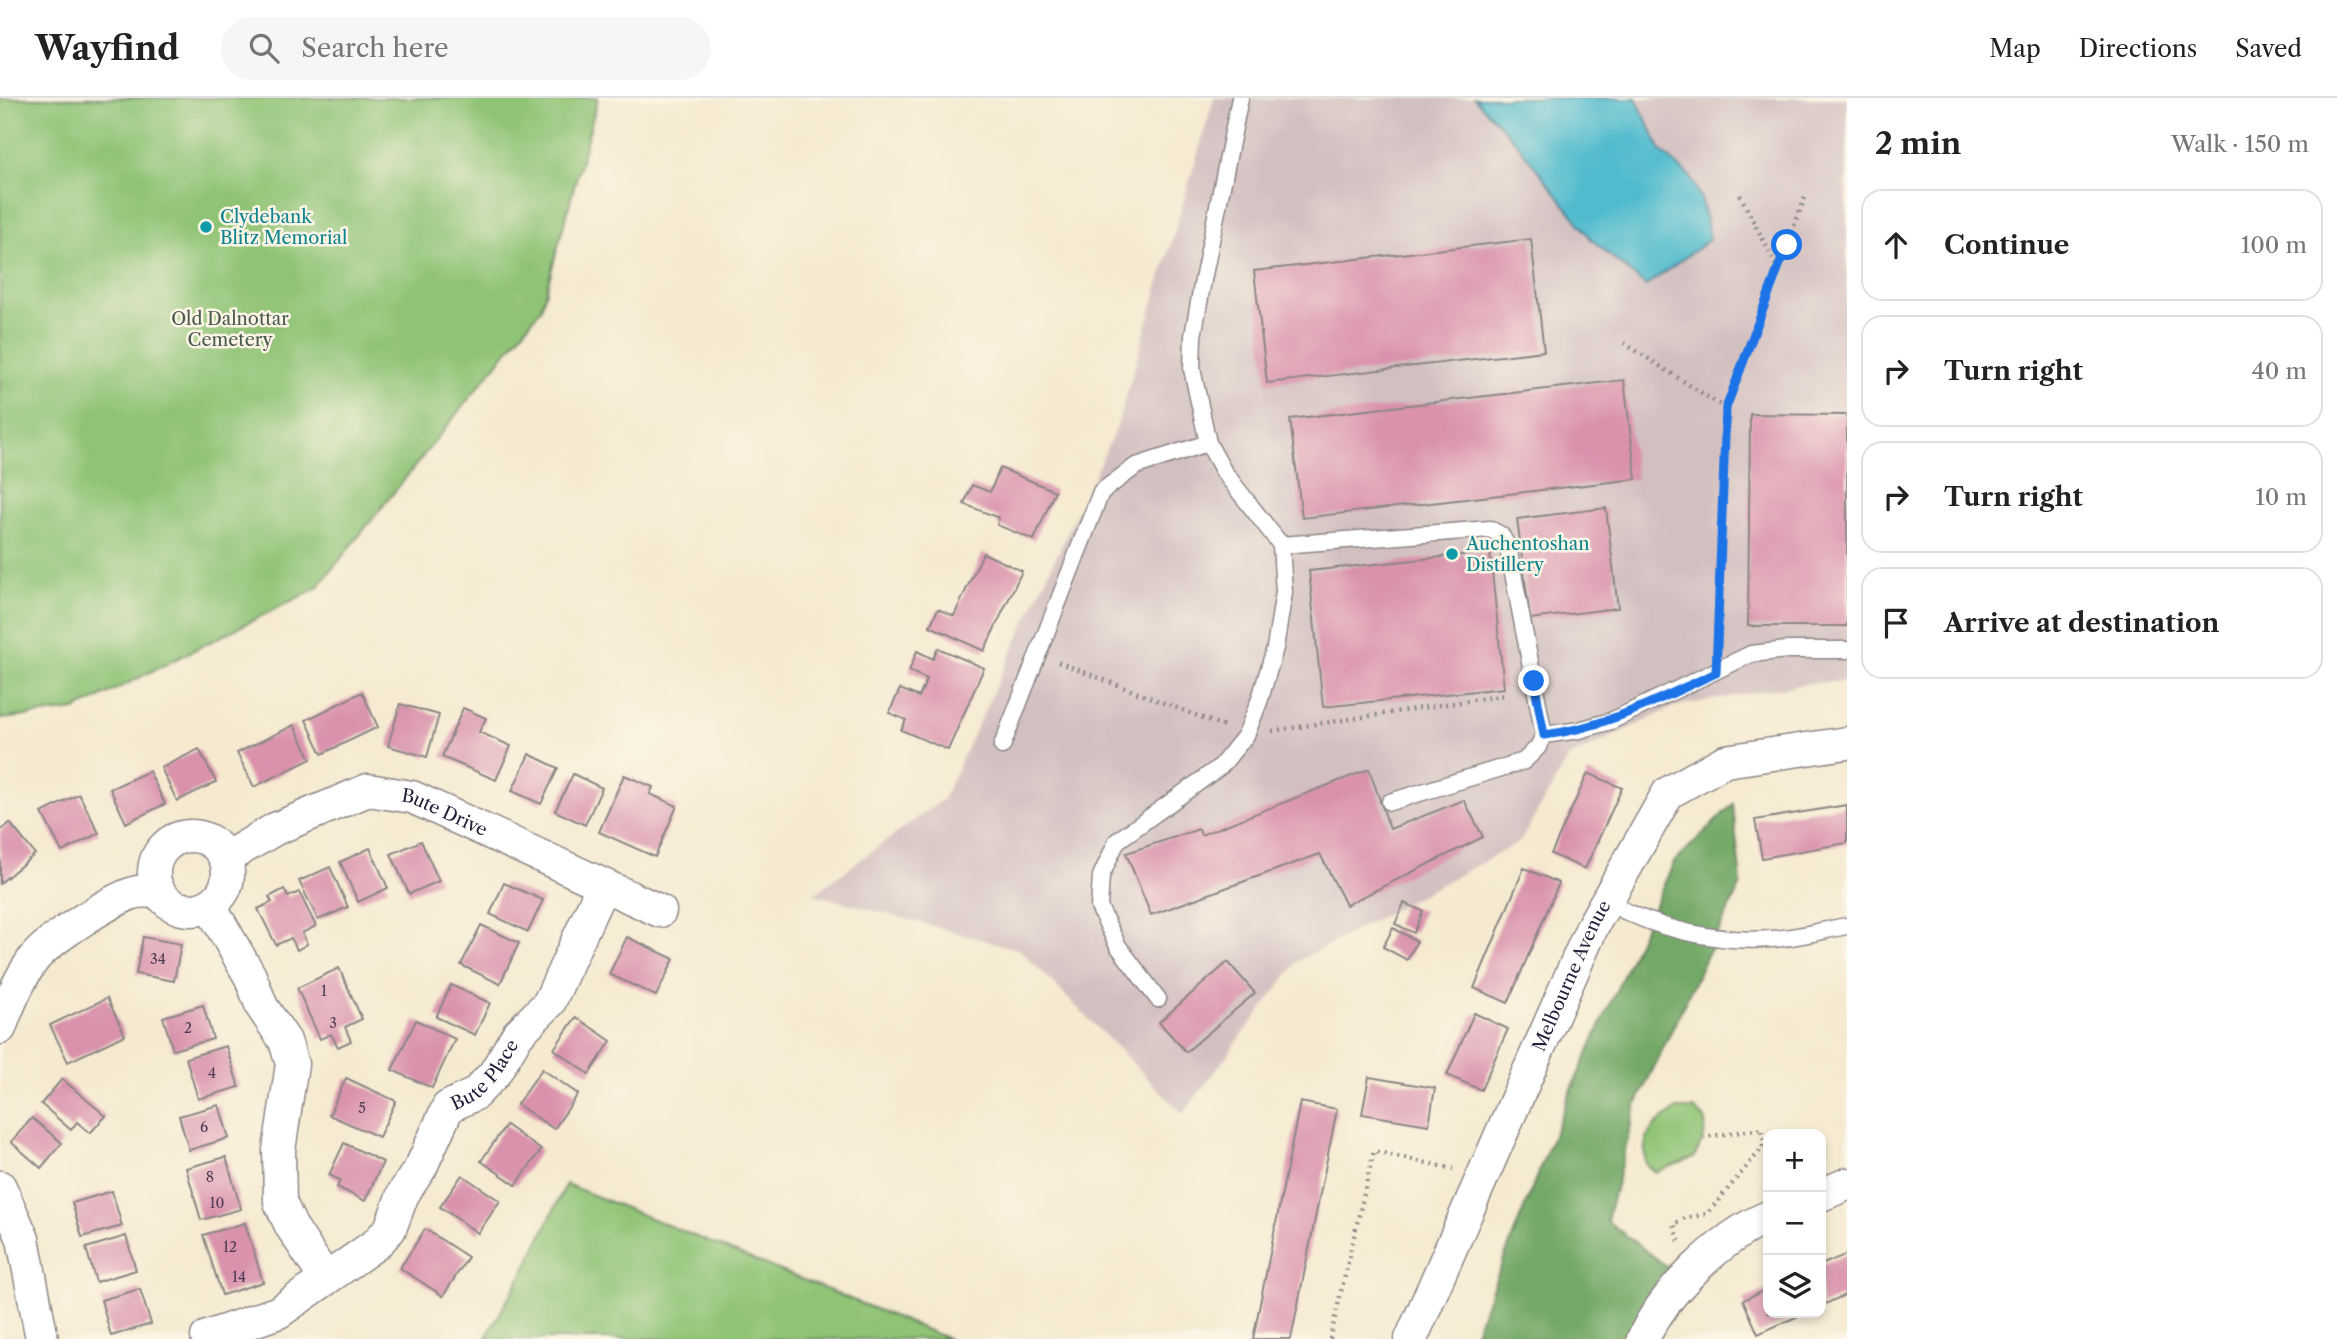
<!DOCTYPE html>
<html lang="en">
<head>
<meta charset="utf-8">
<style>
  :root { --surface:#fff; --page:#f6f6f6; --text:#222; --muted:#767676; --line:#e0e0e0 }
  body { margin:0; font-family:"Libre Caslon Text",serif; background:var(--page); color:var(--text) }
  .controls { position:absolute; right:21px; bottom:21px; display:grid; overflow:hidden; border-radius:14px; box-shadow:0 4px 10px #0003 }
  .controls button { width:63px; height:63px; display:grid; place-items:center; padding:0; border:0; border-bottom:2px solid var(--line); background:var(--surface); color:var(--text); font:35px sans-serif }
  .stop { position:absolute; width:21px; height:21px; margin:-16px; border:5px solid #1a73e8; border-radius:50%; background:#fff }
  .stop.end { background:#1a73e8; border-color:#fff; box-shadow:0 2px 7px #0008 }
  .list { margin:0; padding:0; list-style:none }
  h2 { display:flex; justify-content:space-between; align-items:center; height:91px; margin:0; padding:0 28px; font-size:30px }
  h2 small { font-size:23px; font-weight:400; color:var(--muted) }
  .list li { display:grid; grid-template-columns:46px 1fr auto; gap:21px; align-items:center; box-sizing:border-box; height:112px; margin:0 14px 14px; padding:0 14px; border:2px solid var(--line); border-radius:21px }
  .list b { display:block; font-size:26px; white-space:nowrap }
  .list em { font-size:23px; font-style:normal; color:var(--muted) }
  .icon { flex:none; width:38px; height:38px; fill:none; stroke:currentColor; stroke-width:2; stroke-linecap:round; stroke-linejoin:round }
  .map { position:relative; flex:none; width:1847px; height:1241px; overflow:hidden }
  header { display:flex; align-items:center; gap:42px; box-sizing:border-box; height:98px; padding:0 35px; background:var(--surface); border-bottom:2px solid var(--line) }
  header strong { font-size:33px }
  nav { display:flex; gap:38px; margin-inline-start:auto; font-size:24px }
  .search { width:490px; height:63px; background:var(--page); display:flex; align-items:center; gap:18px; box-sizing:border-box; padding:0 24px; border-radius:38px; color:var(--muted); font-size:26px }
  main { display:flex }
  aside { flex:1; background:var(--surface) }
  .map>svg:first-child { display:block }
  .industrial { fill:#d2bfc0 }
  .green { fill:#8fc374; stroke:#587258; stroke-width:2 }
  .forest { fill:#73a966; stroke:#4a6650; stroke-width:2 }
  .water { fill:#51bbce; stroke:#3a6e84; stroke-width:2 }
  .building { fill:#d991ac }
  .lines { fill:none; stroke-linecap:round; stroke-linejoin:round }
  .service-casing { stroke:#8c8686; stroke-width:19 }
  .minor-casing { stroke:#8c8686; stroke-width:35 }
  .path { stroke:#8c8686; stroke-width:4.5; stroke-dasharray:2 5; stroke-linecap:butt }
  .service { stroke:#fff; stroke-width:16 }
  .minor { stroke:#fff; stroke-width:32 }
  .route { stroke:#1a73e8; stroke-width:9 }
  .culture-dot { fill:#0f9aa8; stroke:#fcf5e5; stroke-width:2.5 }
  .labels { text-anchor:middle; dominant-baseline:central; stroke-width:5; stroke-linejoin:round; paint-order:stroke }
  .number-label { font-size:14px; fill:#503e57 }
  .culture-label { font-size:18px; fill:#0d838f; stroke:#fcf5e5; text-anchor:start }
  .park-label { font-size:18px; fill:#485a4f; stroke:#fcf5e5 }
  .street-label { font-size:18px; fill:#22223b; stroke:#fcf5e5 }
</style>
</head>
<body>
<header>
<strong>Wayfind</strong>
<div class="search"><svg class="icon" aria-label="search" viewBox="0 0 24 24"><circle cx="10" cy="10" r="6"/><path d="M15 15l6 6"/></svg>Search here</div>
<nav><a>Map</a><a>Directions</a><a>Saved</a></nav>
</header>
<main>
<div class="map">
<svg width="1847" height="1241" viewBox="0 0 1847 1241">
  <rect width="100%" height="100%" fill="#fcf5e5"/>
  <filter id="ink" filterUnits="userSpaceOnUse"><feTurbulence type="fractalNoise" baseFrequency=".0143" numOctaves="2"/><feDisplacementMap in="SourceGraphic" scale="14" xChannelSelector="R" yChannelSelector="G"/><feConvolveMatrix kernelMatrix="1 2 1 2 8 2 1 2 1" color-interpolation-filters="sRGB"/></filter>
  <filter id="wash" filterUnits="userSpaceOnUse"><feTurbulence type="fractalNoise" baseFrequency=".00686" numOctaves="4" result="noise"/><feDisplacementMap in="SourceGraphic" scale="28" xChannelSelector="R" yChannelSelector="G"/><feGaussianBlur stdDeviation="1.57" result="paint"/><feColorMatrix in="noise" values="0 0 0 0 0 0 0 0 0 0 0 0 0 0 0 0 0 1.4 0 .05"/><feComposite in="paint" operator="in"/></filter>
  <g filter="url(#wash)">
    <rect width="100%" height="100%" fill="#f5ead0"/>
    <!-- industrial -->
    <polygon class="industrial" points="1214,0 1847,0 1847,583 1813,585 1676,608 1569,659 1520,744 1298,863 1183,1016 1020,852 814,796 943,701 1117,328"/>
    <!-- green -->
    <g class="green">
      <polygon points="0,0 598,0 541,211 317,490 75,612 0,621"/>
      <path d="M 1677,1011 L 1694,1011 L 1706,1022 L 1704,1039 L 1694,1060 L 1656,1074 L 1646,1067 C 1640,1038 1653,1026 1677,1011 Z"/>
      <polygon points="566,1086 949,1241 485,1241 527,1168"/>
    </g>
    <!-- forest -->
    <polygon class="forest" points="1733,706 1741,786 1636,1007 1607,1123 1670,1171 1626,1241 1472,1241 1570,995 1674,764"/>
    <!-- water -->
    <polygon class="water" points="1474,0 1636,0 1661,53 1690,78 1701,101 1710,141 1646,188 1592,142 1516,44"/>
    <g id="blocks">
      <!-- building -->
      <g class="building">
        <polygon points="1531,141 1544,253 1267,285 1254,173"/>
        <polygon points="1624,282 1636,381 1302,420 1290,321"/>
        <polygon points="1750,316 1847,317 1847,528 1748,528"/>
        <polygon points="1000,370 1055,393 1034,442 997,427 999,420 964,406 972,387 990,394"/>
        <polygon points="1606,410 1618,510 1530,521 1517,421"/>
        <polygon points="1490,454 1504,590 1323,609 1309,473"/>
        <polygon points="983,455 1022,473 984,553 930,528 938,511 954,518"/>
        <polygon points="938,550 984,570 948,652 901,632 906,622 889,615 900,591 919,599 927,581 909,573 917,553 933,561"/>
        <polygon points="362,594 378,629 322,656 306,622"/>
        <polygon points="400,606 439,617 427,659 388,648"/>
        <polygon points="463,610 486,620 479,634 511,648 496,682 442,659"/>
        <polygon points="294,627 311,661 254,689 237,655"/>
        <polygon points="199,651 216,684 177,703 161,670"/>
        <polygon points="529,656 558,670 541,706 512,693"/>
        <polygon points="1369,671 1390,731 1464,702 1483,739 1346,807 1320,756 1151,817 1126,755 1199,731 1201,737"/>
        <polygon points="149,673 165,706 126,725 110,691"/>
        <polygon points="1588,675 1622,690 1585,771 1551,756"/>
        <polygon points="573,676 602,690 585,727 555,713"/>
        <polygon points="624,677 653,689 650,696 677,708 655,759 599,734"/>
        <polygon points="79,696 99,735 62,754 42,715"/>
        <polygon points="1847,707 1847,745 1762,760 1755,722"/>
        <polygon points="10,725 35,756 0,785 0,733"/>
        <polygon points="421,743 439,783 409,796 391,756"/>
        <polygon points="370,750 388,790 358,804 340,764"/>
        <polygon points="330,769 348,809 318,822 299,783"/>
        <polygon points="1524,770 1559,785 1508,905 1474,890"/>
        <polygon points="504,785 543,802 528,834 490,816"/>
        <polygon points="284,791 288,799 299,794 316,828 302,835 307,846 297,852 291,840 276,847 258,811 272,804 269,799"/>
        <polygon points="1404,805 1423,813 1414,835 1395,826"/>
        <polygon points="481,827 519,845 500,886 461,867"/>
        <polygon points="1393,830 1417,843 1407,862 1383,849"/>
        <polygon points="143,839 181,846 174,883 136,876"/>
        <polygon points="627,839 674,861 656,898 609,876"/>
        <polygon points="1228,864 1255,895 1186,954 1159,924"/>
        <polygon points="339,870 362,921 345,929 351,943 338,949 331,936 320,941 297,890"/>
        <polygon points="451,887 490,905 475,937 436,919"/>
        <polygon points="107,900 125,937 68,964 50,927"/>
        <polygon points="203,907 213,941 173,952 163,919"/>
        <polygon points="1474,915 1508,931 1481,992 1447,977"/>
        <polygon points="576,919 611,943 589,976 554,951"/>
        <polygon points="416,922 455,941 432,990 392,972"/>
        <polygon points="226,948 239,989 198,1001 186,960"/>
        <polygon points="542,971 578,996 554,1031 517,1006"/>
        <polygon points="1369,979 1435,990 1429,1027 1362,1016"/>
        <polygon points="346,980 396,1003 379,1039 329,1017"/>
        <polygon points="62,981 106,1018 90,1035 77,1024 71,1032 41,1006"/>
        <polygon points="1300,1004 1337,1011 1291,1241 1253,1241"/>
        <polygon points="219,1007 229,1040 189,1052 179,1018"/>
        <polygon points="32,1020 62,1045 41,1070 11,1044"/>
        <polygon points="506,1027 541,1052 516,1087 481,1063"/>
        <polygon points="344,1045 383,1064 365,1103 337,1089 340,1082 329,1077"/>
        <polygon points="226,1059 241,1111 201,1122 186,1070"/>
        <polygon points="462,1077 500,1103 478,1135 440,1109"/>
        <polygon points="112,1093 122,1128 82,1139 72,1105"/>
        <polygon points="245,1125 263,1184 222,1197 203,1137"/>
        <polygon points="425,1131 468,1159 443,1198 400,1170"/>
        <polygon points="126,1138 136,1172 96,1184 86,1150"/>
        <polygon points="1847,1156 1847,1196 1821,1208 1821,1167"/>
        <polygon points="140,1191 151,1226 111,1238 101,1202"/>
        <polygon points="1768,1191 1768,1215 1805,1215 1758,1236 1743,1202"/>
      </g>
    </g>
  </g>
  <g filter="url(#ink)">
    <use href="#blocks" fill-opacity="0" stroke="#8c8686" stroke-width="2"/>
    <g class="lines">
      <defs>
        <g id="service">
          <polyline points="1281,447 1490,431 1501,437 1508,449 1544,637 1538,649 1524,663 1390,704"/>
          <polyline points="1544,637 1579,632 1611,623 1751,556 1787,552 1847,552"/>
          <polyline points="1002,648 1101,394 1136,368 1208,345"/>
          <path d="M 1606,803 C 1654,831 1716,845 1772,841 C 1797,840 1823,832 1847,828"/>
          <polyline points="1158,901 1118,848 1099,809 1101,778 1117,743 1221,668 1246,637 1260,601 1275,550 1284,494 1281,447 1224,374 1208,345 1192,271 1193,238 1203,182 1240,0"/>
        </g>
        <g id="minor">
          <circle cx="191" cy="775" r="37"/>
          <path id="s1" d="M 226,760 L 275,731 L 368,692 L 412,699 L 660,813"/>
          <polyline points="210,808 250,878 262,909 285,943 292,966 279,1052 280,1104 291,1128 325,1180"/>
          <path d="M 0,930 C 9,905 18,883 33,862 C 46,843 115,799 137,794 C 144,793 152,794 159,794"/>
          <polyline points="0,1089 23,1141 42,1241"/>
          <polyline points="1821,1097 1847,1086"/>
          <path id="s2" d="M 207,1239 L 279,1214 L 376,1146 L 390,1131 L 403,1096 L 421,1069 L 448,1009 L 475,996 L 494,976 L 518,936 L 549,905 L 603,787"/>
          <path id="s3" d="M 1411,1241 L 1593,827 L 1668,695 L 1725,663 L 1847,645"/>
          <path d="M 1643,1241 C 1664,1194 1721,1139 1768,1119"/>
        </g>
      </defs>
      <!-- service casing -->
      <use href="#service" class="service-casing"/>
      <!-- minor casing -->
      <use href="#minor" class="minor-casing"/>
      <!-- path -->
      <g class="path">
        <polyline points="1740,97 1778,171"/>
        <polyline points="1624,245 1725,310 1805,99"/>
        <polyline points="1717,546 1725,310"/>
        <polyline points="1058,564 1226,629"/>
        <polyline points="1272,633 1506,597"/>
        <polyline points="1679,1143 1674,1126 1685,1120 1707,1116 1763,1049 1763,1031 1704,1039"/>
        <polyline points="1330,1241 1374,1053 1453,1071"/>
      </g>
      <!-- service -->
      <use href="#service" class="service"/>
      <!-- minor -->
      <use href="#minor" class="minor"/>
    </g>
  </g>
  <g class="lines" filter="url(#ink)">
    <!-- route -->
    <path class="route" d="M 1534,583 L 1544,637 C 1609,629 1658,601 1716,575 L 1726,310 L 1787,147"/>
  </g>
  <!-- markers -->
  <g class="culture-dot">
    <circle cx="206" cy="129" r="7"/>
    <circle cx="1452" cy="456" r="7"/>
  </g>
  <g class="labels">
    <!-- number labels -->
    <g class="number-label">
      <text x="158" y="861">34</text>
      <text x="324" y="893">1</text>
      <text x="333" y="925">3</text>
      <text x="188" y="930">2</text>
      <text x="212" y="975">4</text>
      <text x="362" y="1010">5</text>
      <text x="204" y="1029">6</text>
      <text x="210" y="1079">8</text>
      <text x="217" y="1105">10</text>
      <text x="230" y="1149">12</text>
      <text x="239" y="1179">14</text>
    </g>
    <!-- culture labels -->
    <g class="culture-label">
      <text x="220" y="119">Clydebank<tspan x="220" dy="21">Blitz Memorial</tspan></text>
      <text x="1466" y="446">Auchentoshan<tspan x="1466" dy="21">Distillery</tspan></text>
    </g>
    <!-- park labels -->
    <g class="park-label">
      <text x="230" y="221">Old Dalnottar<tspan x="230" dy="21">Cemetery</tspan></text>
    </g>
    <!-- street labels -->
    <g class="street-label">
      <text stroke="none"><textPath href="#s1" startOffset="238">Bute Drive</textPath></text>
      <text stroke="none"><textPath href="#s3" startOffset="397">Melbourne Avenue</textPath></text>
      <text stroke="none"><textPath href="#s2" startOffset="401">Bute Place</textPath></text>
    </g>
  </g>
</svg>
<div class="controls">
<button>+</button>
<button>−</button>
<button><svg class="icon" aria-label="layers" viewBox="0 0 24 24"><path d="M12 4l9 5-9 5-9-5zM3 14l9 5 9-5"/></svg></button>
</div>
<div class="stop" style="left:1787px;top:147px"></div>
<div class="stop end" style="left:1534px;top:583px"></div>
</div>
<aside>
<h2>2 min<small>Walk · 150 m</small></h2>
<ul class="list">
<li><svg class="icon" aria-label="ahead" viewBox="0 0 24 24"><path d="M12 20V5M6 11l6-6 6 6"/></svg><div><b>Continue</b></div><em>100 m</em></li>
<li><svg class="icon" aria-label="right" viewBox="0 0 24 24"><path d="M7 20v-9h11M14 6l5 5-5 5"/></svg><div><b>Turn right</b></div><em>40 m</em></li>
<li><svg class="icon" aria-label="right" viewBox="0 0 24 24"><path d="M7 20v-9h11M14 6l5 5-5 5"/></svg><div><b>Turn right</b></div><em>10 m</em></li>
<li><svg class="icon" aria-label="arrive" viewBox="0 0 24 24"><path d="M6 21V4h12l-3 4 3 4H6"/></svg><div><b>Arrive at destination</b></div></li>
</ul>
</aside>
</main>
</body>
</html>
